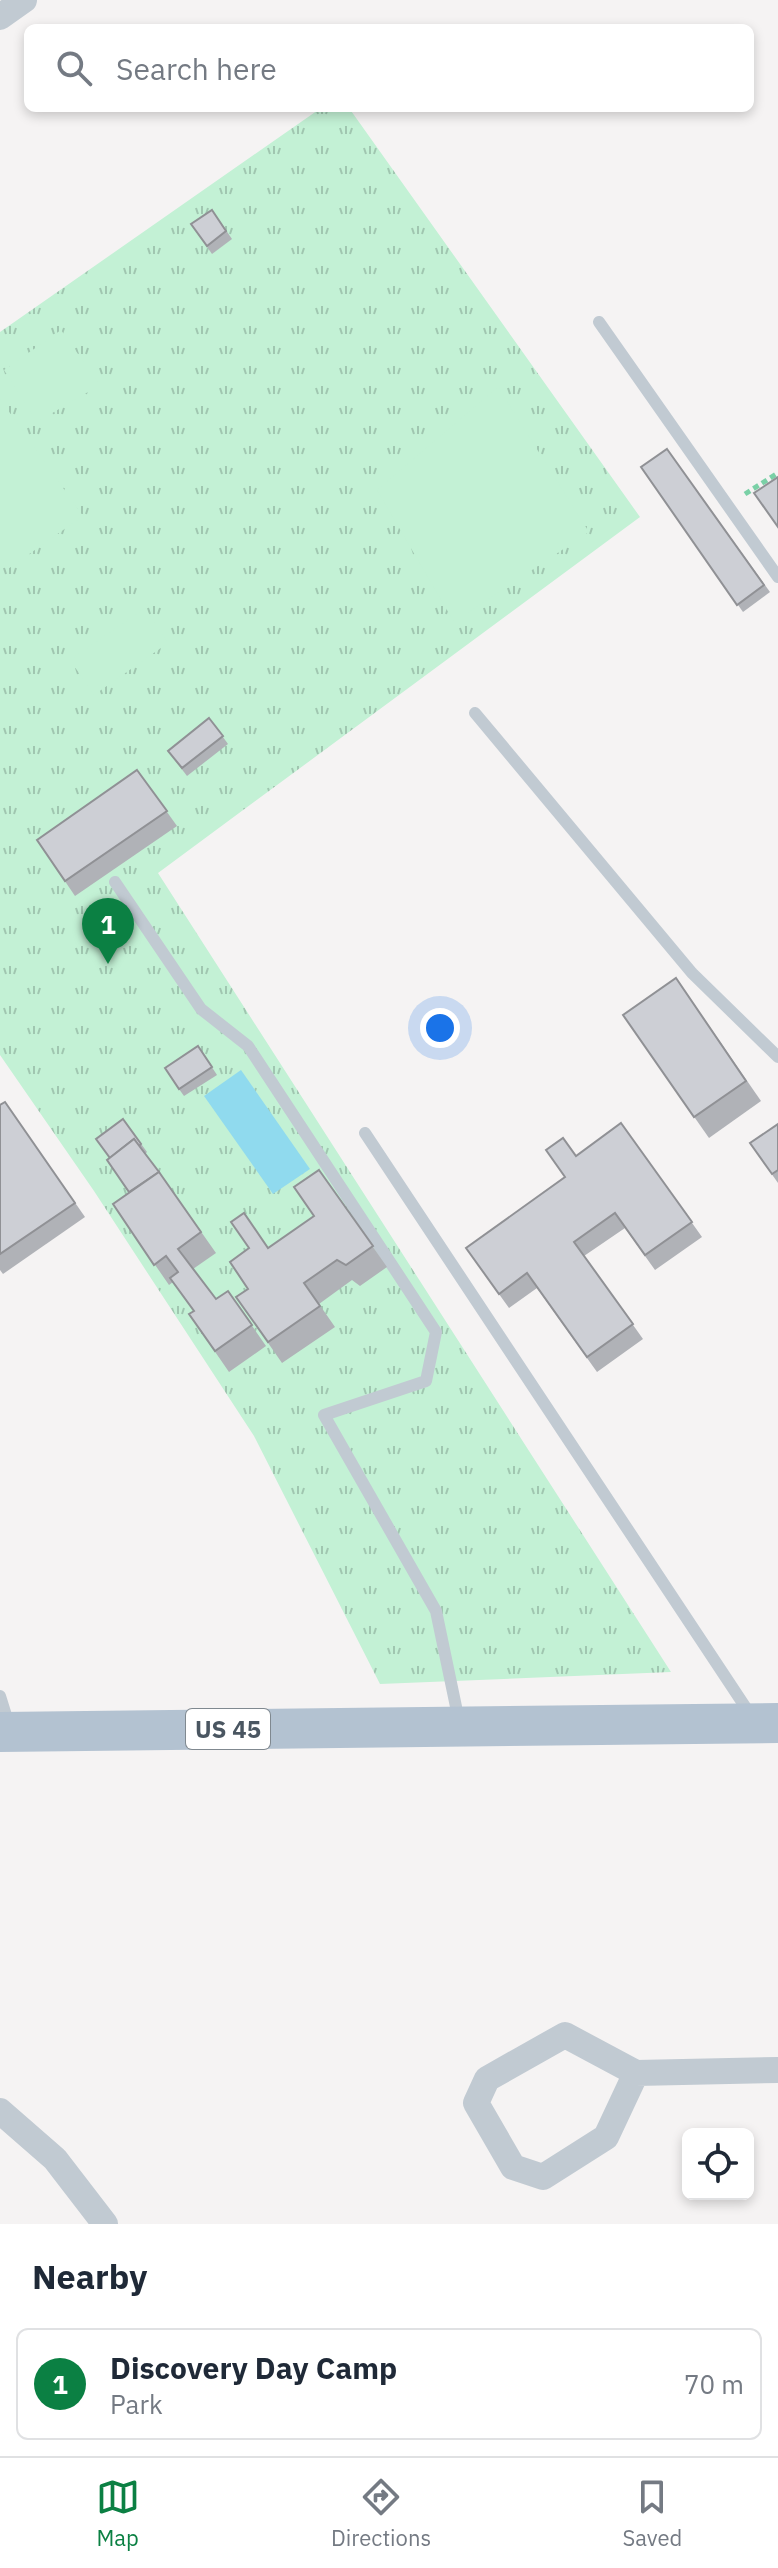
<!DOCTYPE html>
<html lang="en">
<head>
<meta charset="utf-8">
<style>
  :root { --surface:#fff; --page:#f2f2f3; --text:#1f2937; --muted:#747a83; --line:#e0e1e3; --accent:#0b8043 }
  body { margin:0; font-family:"IBM Plex Sans",sans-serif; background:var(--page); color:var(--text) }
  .controls { position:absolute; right:24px; bottom:24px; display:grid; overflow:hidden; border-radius:12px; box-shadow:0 4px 12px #0003 }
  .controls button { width:72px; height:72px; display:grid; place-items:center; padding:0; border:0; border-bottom:2px solid var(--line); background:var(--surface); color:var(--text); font:40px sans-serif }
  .you { position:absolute; left:440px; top:1028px; width:28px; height:28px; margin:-20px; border:6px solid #fff; border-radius:50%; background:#1a73e8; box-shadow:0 0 0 12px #1a73e833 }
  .badge { display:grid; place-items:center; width:52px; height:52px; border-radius:50%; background:var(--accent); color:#fff; font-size:26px; font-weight:700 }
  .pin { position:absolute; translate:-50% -66px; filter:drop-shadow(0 2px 4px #0008) }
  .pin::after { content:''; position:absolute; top:42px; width:28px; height:24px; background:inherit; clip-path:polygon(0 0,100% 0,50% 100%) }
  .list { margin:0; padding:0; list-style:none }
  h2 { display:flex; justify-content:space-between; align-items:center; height:104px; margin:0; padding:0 32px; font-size:34px }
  h2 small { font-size:26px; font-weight:400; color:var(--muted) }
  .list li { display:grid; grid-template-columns:52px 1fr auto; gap:24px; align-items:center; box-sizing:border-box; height:112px; margin:0 16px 16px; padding:0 16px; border:2px solid var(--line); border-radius:12px }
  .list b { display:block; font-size:30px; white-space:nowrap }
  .list p { margin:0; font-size:26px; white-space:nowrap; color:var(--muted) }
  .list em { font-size:26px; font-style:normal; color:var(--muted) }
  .icon { flex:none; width:44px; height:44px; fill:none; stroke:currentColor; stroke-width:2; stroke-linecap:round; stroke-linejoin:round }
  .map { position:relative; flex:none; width:778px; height:2224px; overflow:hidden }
  .search { position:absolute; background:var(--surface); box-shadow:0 4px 12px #0003; left:24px; right:24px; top:24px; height:88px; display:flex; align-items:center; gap:20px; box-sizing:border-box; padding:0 28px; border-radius:12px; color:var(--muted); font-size:30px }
  .sheet { height:232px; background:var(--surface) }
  nav { display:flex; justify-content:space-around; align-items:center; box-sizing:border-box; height:112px; border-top:2px solid var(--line); background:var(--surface); font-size:22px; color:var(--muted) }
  nav a { display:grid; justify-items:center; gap:4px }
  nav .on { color:var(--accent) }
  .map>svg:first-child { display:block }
  .park { fill:url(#park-tufts) }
  .garden { fill:#c3f1d5 }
  .water { fill:#90daee }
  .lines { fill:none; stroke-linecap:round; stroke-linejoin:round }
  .path { stroke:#7ad0a6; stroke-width:5; stroke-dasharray:6 4; stroke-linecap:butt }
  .lane { stroke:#c1cad2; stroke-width:12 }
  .street { stroke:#c1cad2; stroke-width:26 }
  .primary { stroke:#b3c2d1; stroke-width:40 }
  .wall { fill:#b0b2b7 }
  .building { fill:#cdcfd5; stroke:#909195; stroke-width:2 }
  .labels { text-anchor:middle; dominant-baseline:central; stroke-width:6; stroke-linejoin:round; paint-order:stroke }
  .shield { fill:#fff; stroke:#808990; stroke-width:2 }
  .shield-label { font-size:24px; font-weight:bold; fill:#4a5661 }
</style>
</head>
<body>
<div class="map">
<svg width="778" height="2224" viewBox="0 0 778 2224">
  <defs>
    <pattern id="park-tufts" width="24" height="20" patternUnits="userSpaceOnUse" patternTransform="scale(2)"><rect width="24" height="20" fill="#c3f1d5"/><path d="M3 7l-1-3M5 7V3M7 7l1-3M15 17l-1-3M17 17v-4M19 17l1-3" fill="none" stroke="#a0c6b0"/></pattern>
  </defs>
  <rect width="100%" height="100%" fill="#f5f3f3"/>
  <!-- park -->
  <polygon class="park" points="321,108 349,108 640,517 158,873 671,1672 380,1684 254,1436 94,1191 0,1055 0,332"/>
  <!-- garden -->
  <g class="garden">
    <polygon points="61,330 100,385 37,422 4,370"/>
    <polygon points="498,387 589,532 454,622 377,490"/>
    <polygon points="0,399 83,516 8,569 0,557"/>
    <polygon points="145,608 168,643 94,695 70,660"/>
  </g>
  <!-- water -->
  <polygon class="water" points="241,1070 310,1169 273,1194 204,1096"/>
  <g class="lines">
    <!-- path -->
    <polyline class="path" points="745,494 778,473"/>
    <!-- lane -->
    <g class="lane">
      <polyline points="599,322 778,577"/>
      <polyline points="475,713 692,973 778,1057"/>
      <polyline points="115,882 201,1009 248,1046 436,1332 426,1381 324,1415 436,1611 459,1721"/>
      <polyline points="365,1133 752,1717"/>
      <polyline points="0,1696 9,1725"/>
    </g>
    <!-- street -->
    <g class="street">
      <polyline points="0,17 24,0"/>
      <polyline points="636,2073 606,2137 543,2177 513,2167 476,2103 487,2079 565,2035 636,2073 778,2070"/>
      <polyline points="0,2111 55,2159 105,2224"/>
    </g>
    <!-- primary -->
    <polyline class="primary" points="0,1732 778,1723"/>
  </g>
  <!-- wall -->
  <g class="wall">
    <polygon points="212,210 232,239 212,254 191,224"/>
    <polygon points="667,449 770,592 743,612 641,467"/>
    <polygon points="209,718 228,744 187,776 168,751"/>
    <polygon points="137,770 177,826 75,896 37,840"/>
    <polygon points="676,978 761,1101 709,1138 623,1015"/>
    <polygon points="198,1046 217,1075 184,1096 179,1089"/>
    <polygon points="5,1102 85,1217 3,1274 0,1270 0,1105"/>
    <polygon points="123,1119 147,1152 145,1154 159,1172 216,1253 193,1269 216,1299 228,1291 266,1346 229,1372 189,1314 194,1311 173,1282 169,1285 113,1204 129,1192 110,1158"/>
    <polygon points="621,1123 702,1237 655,1270 625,1228 584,1256 643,1339 597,1372 537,1288 509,1308 466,1248 565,1177 576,1156"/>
    <polygon points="778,1124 778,1183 750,1143"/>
    <polygon points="319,1170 387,1267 360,1286 352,1280 319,1304 335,1327 282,1363 236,1297 248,1289 268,1248 314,1216"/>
  </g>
  <!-- building -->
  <g class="building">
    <polygon points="212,210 226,231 207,246 191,224"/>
    <polygon points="667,449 764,585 737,605 641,467"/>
    <polygon points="778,477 778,527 754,493"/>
    <polygon points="209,718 223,736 182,768 168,751"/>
    <polygon points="137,770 167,811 65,881 37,840"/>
    <polygon points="676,978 746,1081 694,1117 623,1015"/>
    <polygon points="198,1046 212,1067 179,1089 165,1068"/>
    <polygon points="5,1102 75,1203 0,1254 0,1105"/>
    <polygon points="123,1119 141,1144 139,1146 134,1139 110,1158 96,1139"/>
    <polygon points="621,1123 692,1222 645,1255 615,1213 574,1242 633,1324 587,1357 527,1273 499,1294 466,1248 565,1177 546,1150 563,1138 576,1156"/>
    <polygon points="778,1124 778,1170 772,1174 750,1143"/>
    <polygon points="134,1139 159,1172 129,1192 107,1160"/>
    <polygon points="319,1170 373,1246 346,1265 337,1260 304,1283 320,1306 268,1342 236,1297 248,1289 230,1262 249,1248 231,1222 244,1213 268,1248 314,1216 294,1187"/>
    <polygon points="159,1172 201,1232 178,1249 216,1299 228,1291 252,1325 215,1351 189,1314 194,1311 170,1278 178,1272 166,1256 154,1265 113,1204"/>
  </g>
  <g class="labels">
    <!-- shield labels -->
    <rect class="shield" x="186" y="1709" width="84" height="40" rx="6"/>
    <g class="shield-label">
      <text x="228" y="1729">US 45</text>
    </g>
  </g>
</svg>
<div class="controls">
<button><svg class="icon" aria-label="locate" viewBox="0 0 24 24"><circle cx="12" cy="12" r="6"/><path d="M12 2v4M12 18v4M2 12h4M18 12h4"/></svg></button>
</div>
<div class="you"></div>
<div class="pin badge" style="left:108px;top:964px">1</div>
<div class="search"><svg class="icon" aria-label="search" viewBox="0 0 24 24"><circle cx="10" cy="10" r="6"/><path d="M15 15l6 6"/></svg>Search here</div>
</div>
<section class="sheet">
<h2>Nearby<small></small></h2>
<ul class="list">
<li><span class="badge">1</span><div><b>Discovery Day Camp</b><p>Park</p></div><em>70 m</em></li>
</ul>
</section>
<nav>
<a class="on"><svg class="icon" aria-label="map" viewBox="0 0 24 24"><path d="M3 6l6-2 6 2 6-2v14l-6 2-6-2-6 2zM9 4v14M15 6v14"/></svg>Map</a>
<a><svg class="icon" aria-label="directions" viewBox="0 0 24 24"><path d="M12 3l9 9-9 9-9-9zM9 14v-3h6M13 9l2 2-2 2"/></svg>Directions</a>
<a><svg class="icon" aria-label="saved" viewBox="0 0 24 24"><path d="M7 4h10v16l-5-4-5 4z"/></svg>Saved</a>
</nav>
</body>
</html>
